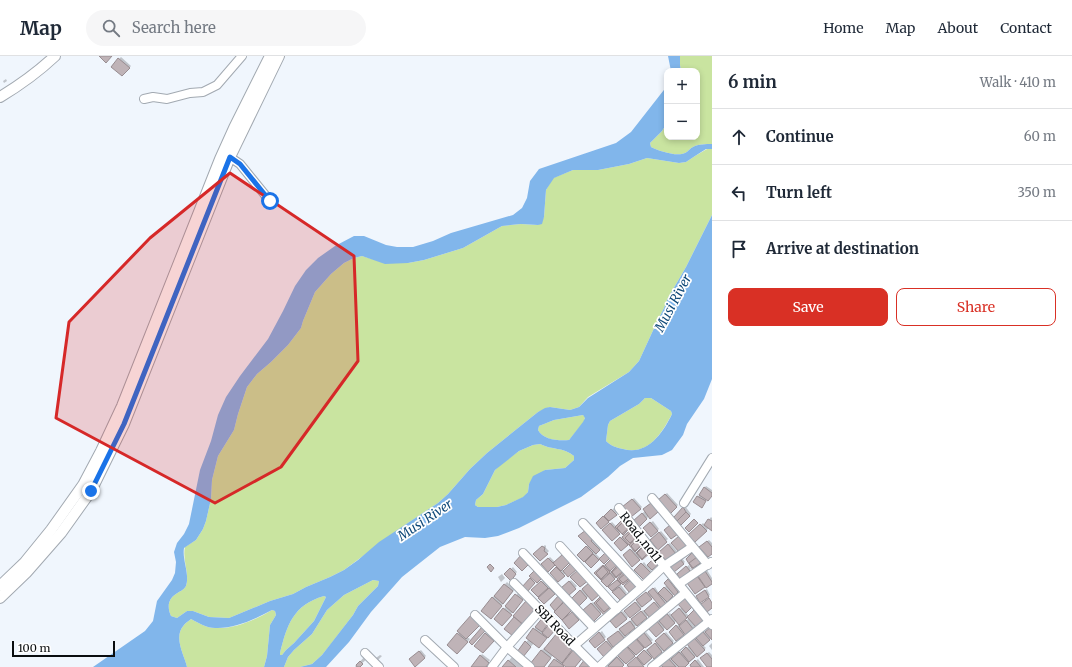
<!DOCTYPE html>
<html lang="en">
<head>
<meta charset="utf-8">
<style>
  :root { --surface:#fff; --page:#f6f6f7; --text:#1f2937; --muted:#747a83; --line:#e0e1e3; --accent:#d93025 }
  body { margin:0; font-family:Merriweather,serif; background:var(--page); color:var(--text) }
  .controls { position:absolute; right:12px; top:12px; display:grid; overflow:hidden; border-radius:8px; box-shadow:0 2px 6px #0003 }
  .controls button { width:36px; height:36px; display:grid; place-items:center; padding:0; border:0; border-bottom:1px solid var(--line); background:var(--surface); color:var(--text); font:20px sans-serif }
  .scale { position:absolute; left:12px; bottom:10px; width:103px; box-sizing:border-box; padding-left:4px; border:2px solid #0a0d0f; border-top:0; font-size:11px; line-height:14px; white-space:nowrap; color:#0a0d0f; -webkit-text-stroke:3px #fff; paint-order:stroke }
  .stop { position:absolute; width:12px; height:12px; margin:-9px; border:3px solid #1a73e8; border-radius:50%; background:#fff }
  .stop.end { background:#1a73e8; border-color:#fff; box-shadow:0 1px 4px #0008 }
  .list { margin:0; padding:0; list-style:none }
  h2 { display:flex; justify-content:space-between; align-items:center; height:52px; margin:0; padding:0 16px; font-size:17px }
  h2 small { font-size:13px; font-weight:400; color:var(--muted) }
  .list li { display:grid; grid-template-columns:26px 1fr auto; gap:12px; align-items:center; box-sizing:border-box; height:56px; padding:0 16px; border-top:1px solid var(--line) }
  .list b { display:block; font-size:15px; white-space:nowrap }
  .list em { font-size:13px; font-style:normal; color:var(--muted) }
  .actions { display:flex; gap:8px; padding:12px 16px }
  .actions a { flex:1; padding:9px 0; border:1px solid var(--accent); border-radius:8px; text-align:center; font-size:14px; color:var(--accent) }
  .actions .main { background:var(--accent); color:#fff }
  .icon { flex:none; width:22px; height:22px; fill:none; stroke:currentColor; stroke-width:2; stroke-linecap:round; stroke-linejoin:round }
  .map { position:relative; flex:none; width:712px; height:611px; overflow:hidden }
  header { display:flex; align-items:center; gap:24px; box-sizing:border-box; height:56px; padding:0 20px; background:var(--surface); border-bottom:1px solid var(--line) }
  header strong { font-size:19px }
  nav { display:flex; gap:22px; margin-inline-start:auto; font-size:14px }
  .search { width:280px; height:36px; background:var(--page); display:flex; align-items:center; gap:10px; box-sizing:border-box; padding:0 14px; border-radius:22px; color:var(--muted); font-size:15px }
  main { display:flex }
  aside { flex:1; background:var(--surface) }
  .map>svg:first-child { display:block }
  .green { fill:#c9e4a0 }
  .water { fill:#81b6eb; fill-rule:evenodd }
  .shadow { fill:#0003 }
  .building { fill:#bfb3b7; stroke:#988d91 }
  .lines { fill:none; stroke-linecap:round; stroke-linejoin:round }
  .minor-casing { stroke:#a2a9b1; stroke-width:10 }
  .tertiary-casing { stroke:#a2a9b1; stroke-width:12 }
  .minor { stroke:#fff; stroke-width:8 }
  .tertiary { stroke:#fff; stroke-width:10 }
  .route { stroke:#1a73e8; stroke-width:5 }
  .marked { fill:#d62828; fill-opacity:0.2; stroke:#d62828; stroke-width:3; stroke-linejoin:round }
  .labels { text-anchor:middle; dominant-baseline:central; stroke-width:3.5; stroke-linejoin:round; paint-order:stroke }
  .street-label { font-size:12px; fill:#0a0d0f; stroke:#fff }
  .water-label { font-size:13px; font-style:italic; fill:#0f4979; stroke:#fff }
</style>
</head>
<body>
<header>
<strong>Map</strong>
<div class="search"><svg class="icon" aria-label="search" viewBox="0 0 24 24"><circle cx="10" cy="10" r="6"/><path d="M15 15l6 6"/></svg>Search here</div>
<nav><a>Home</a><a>Map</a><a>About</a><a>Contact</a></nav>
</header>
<main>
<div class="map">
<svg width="712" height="611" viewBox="0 0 712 611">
  <rect width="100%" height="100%" fill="#f0f6fd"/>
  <!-- green -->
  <g class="green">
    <path d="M 680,0 L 712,0 L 712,88 C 706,88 698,88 693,91 C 690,92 688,96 685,97 C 677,101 659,95 651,91 L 650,87 L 662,75 L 667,67 L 667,81 L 697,81 L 697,15 L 681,15 L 680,9 Z"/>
    <path d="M 707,93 L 712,93 L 712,159 L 686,211 L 668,242 L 664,252 L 656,268 L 639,305 L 629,316 L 588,341 L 579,351 L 570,354 L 550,351 L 538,356 L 487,397 L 470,413 L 448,438 L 438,447 L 405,469 L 344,514 L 330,521 L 306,531 L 293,538 L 270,545 L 229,562 L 209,561 L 193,555 L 187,555 L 177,562 L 171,560 C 167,551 168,543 176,538 C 180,535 184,534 186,530 C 190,518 182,504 185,491 L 196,484 L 203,473 L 206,465 L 211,443 L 212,424 L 218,400 L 234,374 L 238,358 L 247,331 L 257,318 L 271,306 L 288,289 L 301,272 L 303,265 L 315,236 L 331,218 L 344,207 L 354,202 L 362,200 L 372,203 L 408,207 L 424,204 L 463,192 L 502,170 L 521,168 L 538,169 L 544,161 L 546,134 L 553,122 L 573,114 L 598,114 L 629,108 L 647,102 L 679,107 L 686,106 L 695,100 Z"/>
    <path d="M 645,342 L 651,342 L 671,355 L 672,358 C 662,377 648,400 623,393 C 617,392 611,390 606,385 L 608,369 L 610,365 L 639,348 Z"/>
    <path d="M 583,359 L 585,361 L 584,366 L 569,384 C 559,385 543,384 538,374 L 539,370 L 554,364 Z"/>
    <path d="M 540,388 C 551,394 564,391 574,400 L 574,404 L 565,412 L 545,414 L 529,428 L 528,436 L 524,441 L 506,449 L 497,451 L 478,451 L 475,449 L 476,444 L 483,438 L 495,414 L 501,408 L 519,395 L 533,389 Z"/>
    <polygon points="373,524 379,525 378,530 358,550 353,559 330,589 322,599 312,608 300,611 284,611 288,601 294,594 312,578 327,554 344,539"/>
    <path d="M 324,540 L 326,541 L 314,565 L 294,587 L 286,594 L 282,599 L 280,599 L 280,597 C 287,569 293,549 324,540 Z"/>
    <path d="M 272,554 L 275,555 L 276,559 L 270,569 L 267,600 L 264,611 L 187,611 C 184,598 173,581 184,569 C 185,567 189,565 191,563 C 198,567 207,572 215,572 C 235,573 255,564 272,554 Z"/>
  </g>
  <!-- water -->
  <g class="water">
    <polygon points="668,0 680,0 680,9 681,15 671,15"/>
    <path d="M 667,30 L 667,67 L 662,75 L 650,87 L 651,91 C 659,95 677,101 685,97 C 688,96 690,92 693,91 C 698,88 706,88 712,88 L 712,93 L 706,93 L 695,100 L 686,106 L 679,107 L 647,102 L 629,108 L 598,114 L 573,114 L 554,122 L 546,134 L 544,161 L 542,168 L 538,169 L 521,168 L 502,170 L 463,192 L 424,204 L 408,207 L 385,208 L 362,200 L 354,202 L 344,207 L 331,218 L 315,236 L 303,265 L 301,272 L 288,289 L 271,306 L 257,318 L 247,331 L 238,358 L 234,374 L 218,400 L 212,424 L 211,443 L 206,465 L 203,473 L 196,484 L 184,492 C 182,504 190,518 186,530 C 184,534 180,535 176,538 C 168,543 167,551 171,560 L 177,562 L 187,555 L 193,555 L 209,561 L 229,562 L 270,545 L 293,538 L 306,531 L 330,521 L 344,514 L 358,504 L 379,486 L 438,447 L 448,438 L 470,413 L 487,397 L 538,356 L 545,352 L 550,351 L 570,354 L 579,351 L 588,342 L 629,316 L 639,305 L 656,268 L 664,252 L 668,242 L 686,211 L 712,159 L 712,323 L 704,343 L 687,368 L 683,379 L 672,394 L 662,399 L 633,402 L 620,410 L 608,421 L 581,441 L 519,472 L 498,480 L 485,482 L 465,481 L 440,491 L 402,521 L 371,556 L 349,586 L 326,611 L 300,611 L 312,608 L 322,599 L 353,559 L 358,550 L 378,530 L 379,525 L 373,524 L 344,539 L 327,554 L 312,578 L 294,594 L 288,601 L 284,611 L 264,611 L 267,600 L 270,569 L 276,559 L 275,555 L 272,554 C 255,563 235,573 215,572 C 207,572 198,567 191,563 C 189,565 185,567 184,569 C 173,581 184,598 187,611 L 93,611 L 145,575 L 153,565 L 157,545 L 172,524 L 175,517 L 176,506 L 174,496 L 177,487 L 184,478 L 189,468 L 200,414 L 211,385 L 218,359 L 226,341 L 240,320 L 268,283 L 283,255 L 295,230 L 306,214 L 318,202 L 335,190 L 354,180 L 364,180 L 386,189 L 397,191 L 413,191 L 433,185 L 451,177 L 513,159 L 522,152 L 527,142 L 530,125 L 539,113 L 616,87 L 631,76 ZM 645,342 L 651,342 L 671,355 L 672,358 C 663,377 647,400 623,393 C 617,392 611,390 606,385 L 608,369 L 610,365 L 639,348 ZM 583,359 L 585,362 L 583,366 L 569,384 C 559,385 543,384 538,374 L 539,370 L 554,364 ZM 540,388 C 551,394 564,391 574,400 L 574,404 L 565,412 L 545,414 L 533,420 L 529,428 L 528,436 L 523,441 L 506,449 L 497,451 L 478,451 L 475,449 L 476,444 L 483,438 L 495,414 L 519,395 L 533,389 ZM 324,540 L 326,541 L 314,565 L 294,587 L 286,594 L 282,599 L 280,599 L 280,597 C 287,569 293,549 324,540 Z"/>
  </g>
  <!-- shadow -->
  <g class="shadow">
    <polygon points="121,1 131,10 122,19 112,10"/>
    <polygon points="6,23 7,25 4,27 3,25"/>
    <polygon points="706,430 712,434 712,439 707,443 703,449 694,446"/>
    <polygon points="667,437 678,449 670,457 659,444"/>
    <polygon points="634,442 642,451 632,460 624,451"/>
    <polygon points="653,446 658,455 650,461 649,460 639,470 634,465 645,455 646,452"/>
    <polygon points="685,450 691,458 681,468 675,461"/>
    <polygon points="614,452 618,456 608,466 598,467"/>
    <polygon points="711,461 712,462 712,474 709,472 695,484 690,479 703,467 705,469"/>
    <polygon points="625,463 631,470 620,476 612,484 603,474 612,466 617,471"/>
    <polygon points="653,465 659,473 651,480 644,472"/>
    <polygon points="588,472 602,491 596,498 600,502 591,510 578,499 588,489"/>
    <polygon points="661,475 668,483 658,492 651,484"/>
    <polygon points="640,478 635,495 641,501 633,509 625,500 633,492 629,487 621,494 615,487 623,480 624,481"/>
    <polygon points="709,484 712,487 712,496 702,489"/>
    <polygon points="670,487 677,495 675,497 662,494"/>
    <polygon points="545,489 546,490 546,492 549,495 540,504 534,498"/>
    <polygon points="550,501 566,517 558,524 551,517 558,510 555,508 542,508"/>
    <polygon points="656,501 660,505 651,514 654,517 646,524 636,514 644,506 647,510"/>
    <polygon points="682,502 685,506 674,515 671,511"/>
    <polygon points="605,508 612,516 626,512 610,527 611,528 620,522 622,526 620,528 627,537 620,543 603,525 608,520 606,518 596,517"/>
    <polygon points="689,509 691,513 681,522 678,518"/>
    <polygon points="513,511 517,516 511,523 506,518"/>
    <polygon points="707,514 712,522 712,527 706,529 704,530 688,527"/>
    <polygon points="502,518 505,522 501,526 498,521"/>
    <polygon points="670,522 680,534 675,539 674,538 662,551 649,559 625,579 626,580 612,592 598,593 610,582 643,554 645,555 657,545 653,540 640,553 628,553 649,535 650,536 655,531 659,537 667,529 665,527"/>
    <polygon points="544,524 556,536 544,547 533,534"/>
    <polygon points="571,524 577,530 568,539 562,532"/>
    <polygon points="507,526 515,533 494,559 492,542"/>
    <polygon points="582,533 589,540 579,548 573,542"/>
    <polygon points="707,533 710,539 708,540 699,539"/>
    <polygon points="518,537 524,542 502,569 495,563"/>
    <polygon points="593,546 603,555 593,564 584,554"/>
    <polygon points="695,547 685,556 689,560 706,561 694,573 684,578 672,574 679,568 680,570 689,562 687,560 679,567 676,565 668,573 666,571 656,580 649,571 658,563 660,565 670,557 672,560 682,551"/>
    <polygon points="575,555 581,562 569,571 563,564"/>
    <polygon points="623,555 628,561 626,563 614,563"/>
    <polygon points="536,571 548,580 541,589 534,587 523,600 526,586 529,583 527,582"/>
    <polygon points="712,571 712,583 711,582 703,589 706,592 697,599 684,611 659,611 671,601 672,603 681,595 682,596 689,590 688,588 696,581 697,582 705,575 706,576"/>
    <polygon points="561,575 576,592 574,611 568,611 565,608 562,611 549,611 557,602 553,599 543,611 535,611 531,608 542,594 545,591 546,592"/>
    <polygon points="602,575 606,581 595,591 590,585"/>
    <polygon points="460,576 470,583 457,597 448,589"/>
    <polygon points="488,576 495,582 483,596 475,590"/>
    <polygon points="646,576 653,584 620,611 610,611 609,610 620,600 618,598 637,581 638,583"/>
    <polygon points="666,576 674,585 664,594 653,600 642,611 626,611 647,593 648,594 657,586 656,585"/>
    <polygon points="712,587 712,594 709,590"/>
    <polygon points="421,594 426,600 415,610 410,603"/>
    <polygon points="709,596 712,599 712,611 708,611 703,600"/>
    <polygon points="482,598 490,604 485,611 473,611"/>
    <polygon points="366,599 369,601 358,611 355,611"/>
    <polygon points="380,599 382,600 378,604 376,602"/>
    <polygon points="513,600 525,611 503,611"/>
    <polygon points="698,603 704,611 691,611 691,609"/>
  </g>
  <!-- building -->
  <g class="building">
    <polygon points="99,0 112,0 106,7"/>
    <polygon points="118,2 130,12 122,20 111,11"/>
    <polygon points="704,431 712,437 712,440 708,445 699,439"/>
    <polygon points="665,438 677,451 670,458 658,444"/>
    <polygon points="697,440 706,445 702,452 693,446"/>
    <polygon points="632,443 641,453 631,461 622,451"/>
    <polygon points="651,447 658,456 650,463 643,453"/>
    <polygon points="683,451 686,456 677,465 674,461"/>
    <polygon points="611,453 617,459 609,465 604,460"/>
    <polygon points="686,456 690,460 681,469 677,465"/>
    <polygon points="642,457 647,463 639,471 633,465"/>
    <polygon points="603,460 609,466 601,473 596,467"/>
    <polygon points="694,463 698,467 689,476 685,472"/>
    <polygon points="708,463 712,465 712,475 704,469"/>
    <polygon points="622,464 630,472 623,479 615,471"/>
    <polygon points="623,466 629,472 622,478 617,472"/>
    <polygon points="650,466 658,475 651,481 643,472"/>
    <polygon points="610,467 620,478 612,485 602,474"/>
    <polygon points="700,468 707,475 695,486 688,479"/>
    <polygon points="670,469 678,478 671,483 664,474"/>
    <polygon points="632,473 638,480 629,489 622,481"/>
    <polygon points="586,474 593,482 591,485 600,494 596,498 578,480"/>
    <polygon points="632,475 637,481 630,487 625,482"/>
    <polygon points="659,476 667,486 658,494 650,484"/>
    <polygon points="680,479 688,489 680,497 671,487"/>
    <polygon points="620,481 628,489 621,495 614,487"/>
    <polygon points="638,481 643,488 635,496 629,489"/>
    <polygon points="638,483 643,488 635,495 631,490"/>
    <polygon points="707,485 712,491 712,498 708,501 699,491"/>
    <polygon points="645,488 651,496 642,504 636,497"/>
    <polygon points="668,488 676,498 666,505 659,496"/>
    <polygon points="542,490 545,492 544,495 548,498 540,505 533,498"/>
    <polygon points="586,490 593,497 584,506 577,499"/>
    <polygon points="644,490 649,496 642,503 637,497"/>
    <polygon points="630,493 640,504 632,511 623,499"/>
    <polygon points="607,495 612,500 604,508 599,503"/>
    <polygon points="693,496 703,506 693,514 686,503"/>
    <polygon points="522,498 530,507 522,515 514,507"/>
    <polygon points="563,498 570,506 561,515 553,507"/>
    <polygon points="593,498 599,504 591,512 585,506"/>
    <polygon points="613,501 619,507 610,515 605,509"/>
    <polygon points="697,501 702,506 693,512 689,507"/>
    <polygon points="548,502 555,509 548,516 541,508"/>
    <polygon points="654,502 659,508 652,514 647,509"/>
    <polygon points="680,503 684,508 674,516 670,511"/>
    <polygon points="571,507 577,513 568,521 563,515"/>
    <polygon points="641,507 653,519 646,526 634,514"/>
    <polygon points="490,508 494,512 491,516 487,511"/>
    <polygon points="619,508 625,515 616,522 611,516"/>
    <polygon points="603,509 610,516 601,524 594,517"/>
    <polygon points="603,510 608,516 601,523 596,517"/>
    <polygon points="619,510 623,515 616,521 612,516"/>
    <polygon points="686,510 690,515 680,523 677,518"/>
    <polygon points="556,511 565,520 558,526 550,517"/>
    <polygon points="510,512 516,518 511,525 504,518"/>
    <polygon points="579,513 589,524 580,531 570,521"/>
    <polygon points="534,515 542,522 537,527 529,520"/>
    <polygon points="626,515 632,522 623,529 617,523"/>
    <polygon points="705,515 712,526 712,528 706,532 698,520"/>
    <polygon points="610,517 615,523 607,531 601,525"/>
    <polygon points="626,517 631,521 623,527 619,523"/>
    <polygon points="697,520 705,531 695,538 687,527"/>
    <polygon points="530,522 535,527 527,536 522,531"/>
    <polygon points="633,522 638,529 630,537 624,530"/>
    <polygon points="668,523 678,536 675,540 664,527"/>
    <polygon points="617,524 621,528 612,535 608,531"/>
    <polygon points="541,525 548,532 538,541 531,534"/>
    <polygon points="569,525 576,533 568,540 561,532"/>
    <polygon points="590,526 600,538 592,545 582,533"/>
    <polygon points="504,528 513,535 503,548 494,540"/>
    <polygon points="619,531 626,539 620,544 612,536"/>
    <polygon points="664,531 673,540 667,546 658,537"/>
    <polygon points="549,532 555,538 544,548 538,542"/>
    <polygon points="653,532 666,548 662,553 648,536"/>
    <polygon points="580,534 587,542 579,550 572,542"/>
    <polygon points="705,534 709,541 700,547 696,540"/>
    <polygon points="646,536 652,543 642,551 636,544"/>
    <polygon points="515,538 523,544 513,557 505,550"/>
    <polygon points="559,539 564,545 555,555 550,549"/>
    <polygon points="602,539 612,551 604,559 594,547"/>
    <polygon points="685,540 694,549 686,557 677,547"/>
    <polygon points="492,541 502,550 491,563 481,555"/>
    <polygon points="601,542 610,551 604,556 596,547"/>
    <polygon points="709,542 712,547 712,552 707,556 701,548"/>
    <polygon points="526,545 537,554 524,569 513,560"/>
    <polygon points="564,546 572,554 562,564 554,556"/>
    <polygon points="635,546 641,553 630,562 624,555"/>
    <polygon points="654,546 660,553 650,562 644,555"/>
    <polygon points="591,547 601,558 593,566 583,554"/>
    <polygon points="503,552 512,559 502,570 494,563"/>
    <polygon points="679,552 687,562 679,569 671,559"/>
    <polygon points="695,553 705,563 696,571 687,561"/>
    <polygon points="641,555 647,562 637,570 631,563"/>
    <polygon points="572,556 579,564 569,573 562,564"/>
    <polygon points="621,556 627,563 616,572 610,565"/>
    <polygon points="472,558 482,567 466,583 457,575"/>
    <polygon points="667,558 675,567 667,574 659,565"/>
    <polygon points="544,560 550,565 542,576 535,571"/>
    <polygon points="514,561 522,568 513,580 504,573"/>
    <polygon points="656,564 664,574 656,581 647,571"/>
    <polygon points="686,564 694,574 686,580 679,570"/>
    <polygon points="630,565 635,572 625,580 619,573"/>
    <polygon points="550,567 557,572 548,582 542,577"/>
    <polygon points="676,569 684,579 676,585 669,576"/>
    <polygon points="712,570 712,584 705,576"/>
    <polygon points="482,571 485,575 472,589 469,586"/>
    <polygon points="533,572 547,582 539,592 526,582"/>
    <polygon points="618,575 625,583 613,591 607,583"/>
    <polygon points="599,576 605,584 595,592 589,585"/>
    <polygon points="703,576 710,584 703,590 696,582"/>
    <polygon points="457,577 468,586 457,598 447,589"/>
    <polygon points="485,577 494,585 483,597 474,590"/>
    <polygon points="557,577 572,594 562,607 544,593"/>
    <polygon points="644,577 652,587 645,592 637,583"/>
    <polygon points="664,577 673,587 664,595 655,585"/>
    <polygon points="635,582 644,592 636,599 627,590"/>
    <polygon points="694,582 705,594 697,601 687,588"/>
    <polygon points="525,585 531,591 523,601 517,596"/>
    <polygon points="606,585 613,593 604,601 597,593"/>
    <polygon points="655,587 662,596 654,603 647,594"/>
    <polygon points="626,590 635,600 626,608 616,598"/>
    <polygon points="686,591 695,601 689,606 681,596"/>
    <polygon points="574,593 584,600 575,611 566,611 562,608"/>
    <polygon points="541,594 551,602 544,611 533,611 530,608"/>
    <polygon points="644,594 652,602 644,609 637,601"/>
    <polygon points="419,595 425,602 415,611 409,603"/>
    <polygon points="679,596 689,607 685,611 679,611 671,603"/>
    <polygon points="707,597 712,603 712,611 707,611 700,602"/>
    <polygon points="480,599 489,607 486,611 471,611"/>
    <polygon points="617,601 624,609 622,611 608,611 608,610"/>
    <polygon points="636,601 644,611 629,611 627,609"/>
    <polygon points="668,602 676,611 663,611 661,609"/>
    <polygon points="554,603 564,610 563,611 548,611"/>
    <polygon points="585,603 595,611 579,611"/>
    <polygon points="508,604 516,611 502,611"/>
    <polygon points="695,604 701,611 691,611 690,609"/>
    <polygon points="360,605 363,608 360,611 357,611 356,609"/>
  </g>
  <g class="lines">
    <defs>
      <g id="minor">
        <polyline points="144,43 153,41 167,43 190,37 203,36 217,29 242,0"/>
        <polyline points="225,98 240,108 270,145"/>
        <polyline points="652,442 708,509"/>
        <polyline points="684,447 712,402"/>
        <polyline points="619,452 664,510 712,569"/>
        <polyline points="583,467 642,531"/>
        <polyline points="560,490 617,553"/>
        <polyline points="523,497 594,572"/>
        <path d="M 514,527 C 542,555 568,584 596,611"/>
        <polyline points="679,528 711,506"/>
        <polyline points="475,559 507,591 530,611"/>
        <polyline points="425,584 454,611"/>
        <polyline points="574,590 642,531 664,510 692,491"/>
        <polyline points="365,597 379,611"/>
        <polyline points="492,611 507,591 541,553"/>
        <polyline points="599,611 619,592 685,537"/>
        <polyline points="652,611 712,563"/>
      </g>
      <g id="tertiary">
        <path d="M 0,41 C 20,29 38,16 55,0"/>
        <polyline points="0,530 25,506 51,474 83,429 101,395 122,350 220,103 234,72 270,0"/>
        <polyline points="0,542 26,517 61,477 91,435 124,368 230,101 279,0"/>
      </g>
    </defs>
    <!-- minor casing -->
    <use href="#minor" class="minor-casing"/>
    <!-- tertiary casing -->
    <use href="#tertiary" class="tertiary-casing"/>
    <!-- minor -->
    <use href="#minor" class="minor"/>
    <!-- tertiary -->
    <use href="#tertiary" class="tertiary"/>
  </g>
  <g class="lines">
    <!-- route -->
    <polyline class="route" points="91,435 124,368 230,101 240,108 270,145"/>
  </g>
  <!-- marked area -->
  <path class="marked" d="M 230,117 L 354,200 L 358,305 L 281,411 L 215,447 L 56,362 L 69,266 L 150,182 Z"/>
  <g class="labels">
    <!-- street labels -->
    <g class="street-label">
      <text transform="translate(641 481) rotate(52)">Road,.no11</text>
      <text transform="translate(555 569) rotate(46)">SBI Road</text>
    </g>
    <!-- water labels -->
    <g class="water-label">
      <text transform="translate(673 247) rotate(-62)">Musi River</text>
      <text transform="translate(425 464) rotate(-34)">Musi River</text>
    </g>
  </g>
</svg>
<div class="controls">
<button>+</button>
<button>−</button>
</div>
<div class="scale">100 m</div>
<div class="stop" style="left:270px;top:145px"></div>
<div class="stop end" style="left:91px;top:435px"></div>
</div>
<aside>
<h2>6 min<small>Walk · 410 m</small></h2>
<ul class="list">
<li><svg class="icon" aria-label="ahead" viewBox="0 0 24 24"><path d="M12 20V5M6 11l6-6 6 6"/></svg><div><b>Continue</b></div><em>60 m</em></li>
<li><svg class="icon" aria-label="left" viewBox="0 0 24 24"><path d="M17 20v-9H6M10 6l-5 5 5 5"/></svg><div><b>Turn left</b></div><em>350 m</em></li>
<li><svg class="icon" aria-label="arrive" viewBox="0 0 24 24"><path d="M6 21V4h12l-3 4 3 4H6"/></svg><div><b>Arrive at destination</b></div></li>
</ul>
<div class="actions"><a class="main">Save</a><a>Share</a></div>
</aside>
</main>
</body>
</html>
